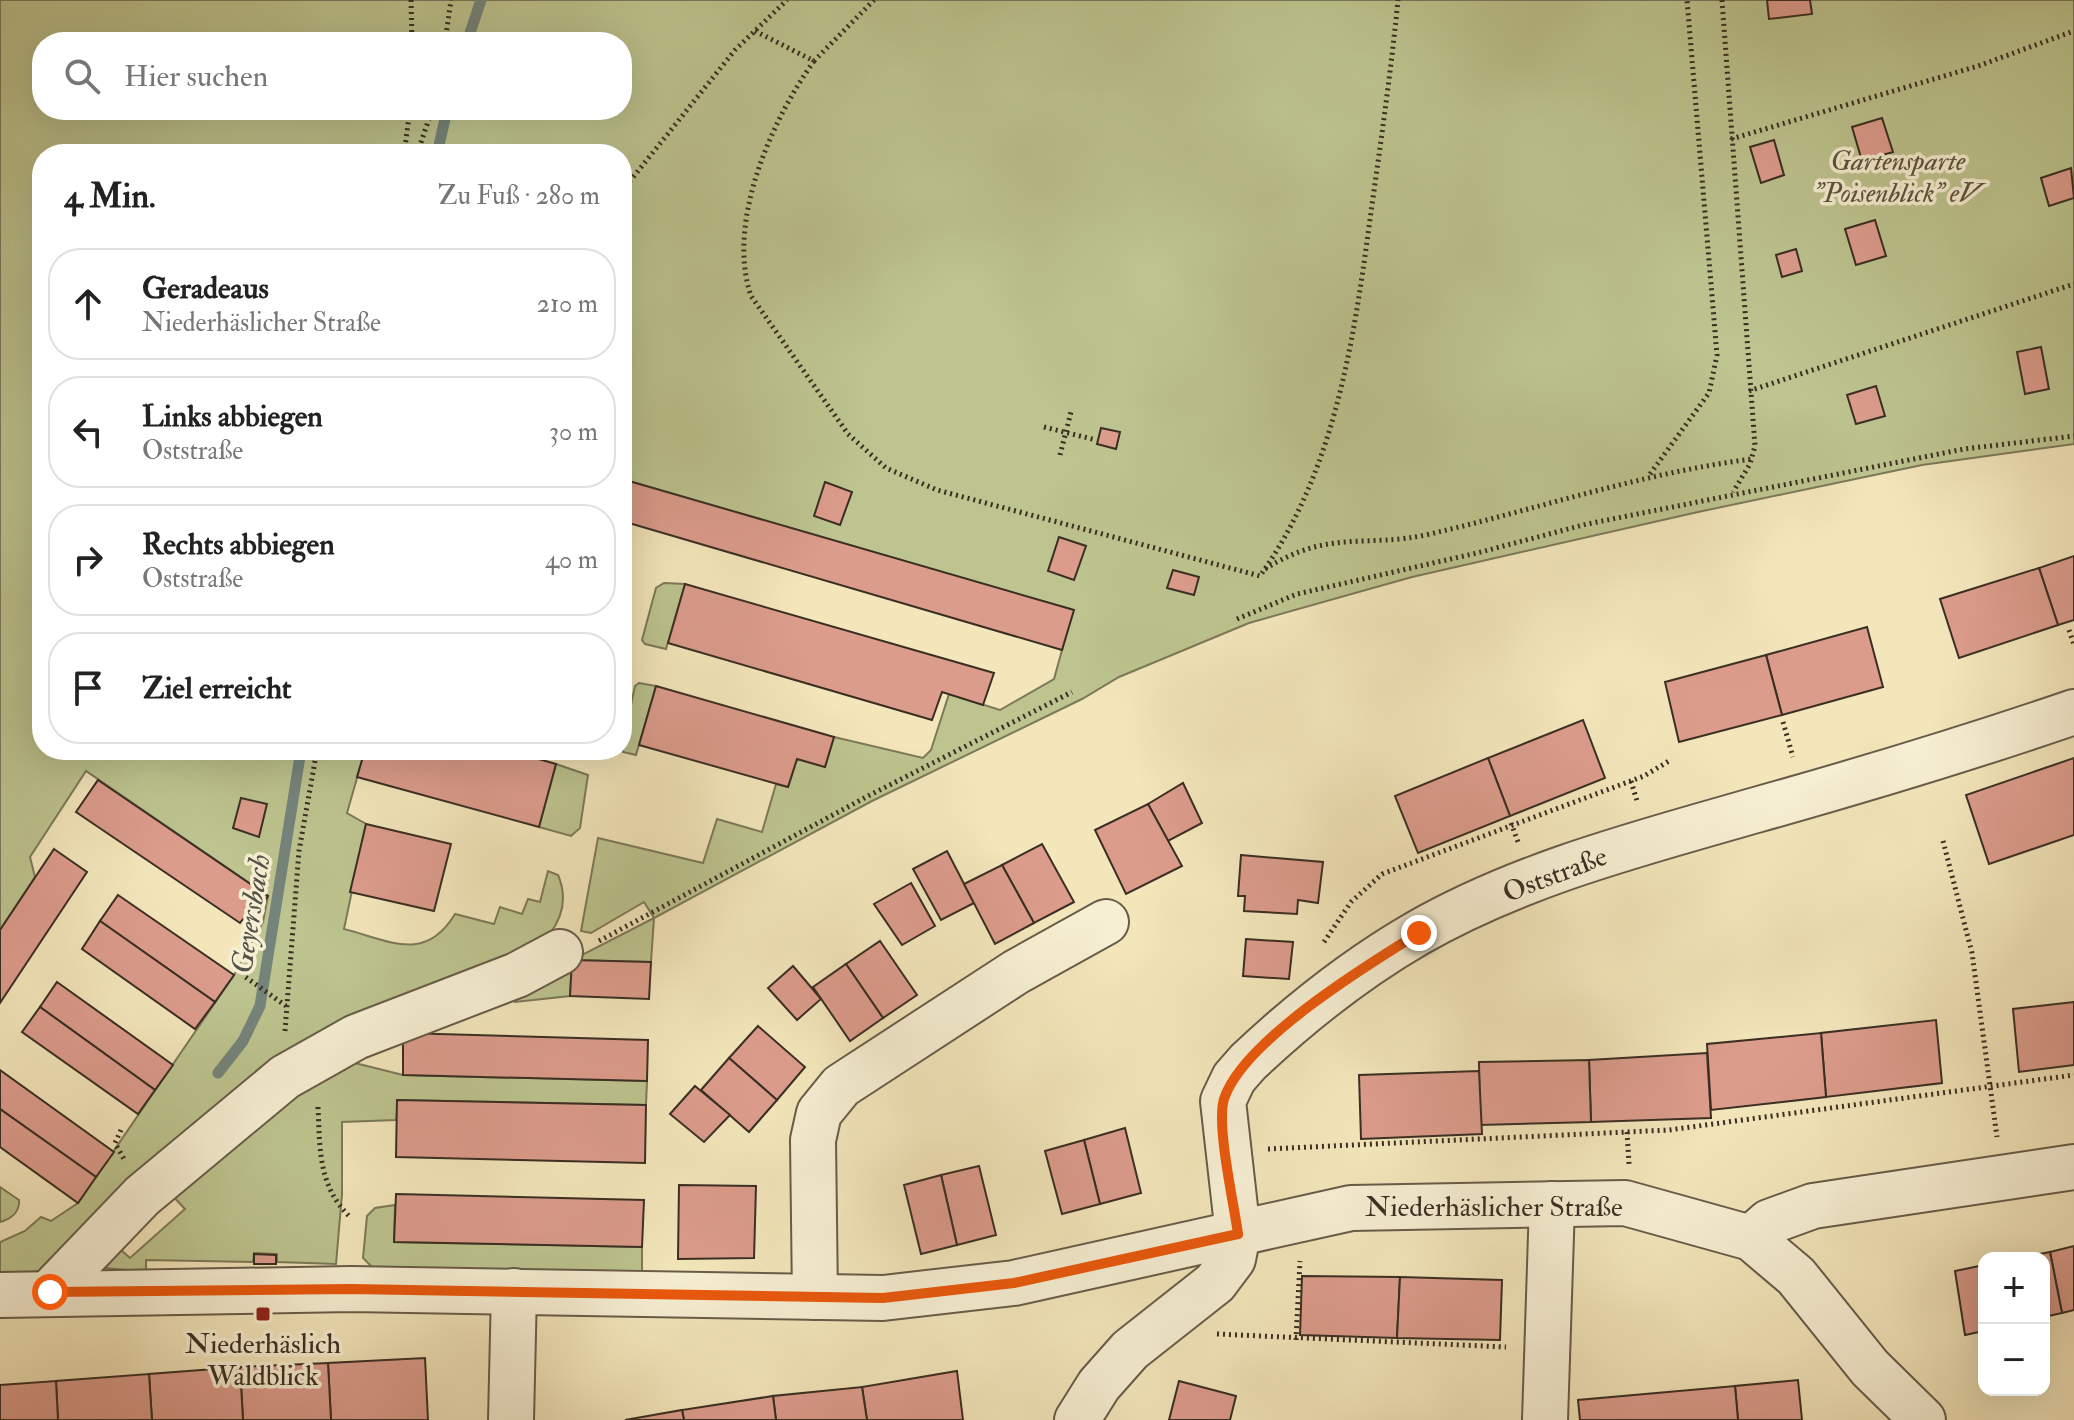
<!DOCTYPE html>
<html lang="de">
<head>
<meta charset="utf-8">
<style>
  :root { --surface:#fff; --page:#f6f6f6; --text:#222; --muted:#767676; --line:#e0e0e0 }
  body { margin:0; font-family:"IM FELL Double Pica",serif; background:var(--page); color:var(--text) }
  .controls { position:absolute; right:24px; bottom:24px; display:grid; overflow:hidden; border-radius:16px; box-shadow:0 8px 32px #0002 }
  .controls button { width:72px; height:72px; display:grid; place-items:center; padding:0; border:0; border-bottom:2px solid var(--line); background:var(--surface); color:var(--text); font:40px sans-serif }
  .stop { position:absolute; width:24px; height:24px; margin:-18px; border:6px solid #ea580c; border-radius:50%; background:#fff }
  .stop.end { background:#ea580c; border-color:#fff; box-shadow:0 2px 8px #0008 }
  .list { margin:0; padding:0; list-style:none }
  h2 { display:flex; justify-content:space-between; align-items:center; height:104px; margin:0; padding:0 32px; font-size:34px }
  h2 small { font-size:26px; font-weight:400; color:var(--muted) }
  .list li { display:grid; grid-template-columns:52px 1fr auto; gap:24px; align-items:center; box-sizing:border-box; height:112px; margin:0 16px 16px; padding:0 16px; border:2px solid var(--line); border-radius:32px }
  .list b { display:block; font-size:30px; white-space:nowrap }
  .list p { margin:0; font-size:26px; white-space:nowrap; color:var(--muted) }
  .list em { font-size:26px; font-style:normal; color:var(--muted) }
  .icon { flex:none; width:44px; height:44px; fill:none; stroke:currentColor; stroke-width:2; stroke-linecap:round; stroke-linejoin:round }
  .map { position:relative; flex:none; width:2074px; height:1420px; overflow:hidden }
  .search { position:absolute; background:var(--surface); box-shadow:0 8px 32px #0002; left:32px; top:32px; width:600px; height:88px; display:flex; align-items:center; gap:20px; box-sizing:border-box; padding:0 28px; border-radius:32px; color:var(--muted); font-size:30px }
  .panel { position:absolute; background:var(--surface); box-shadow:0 8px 32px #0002; left:32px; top:144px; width:600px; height:616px; border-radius:32px }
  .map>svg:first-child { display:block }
  .green { fill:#bdc48f; stroke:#7c7959; stroke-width:2; fill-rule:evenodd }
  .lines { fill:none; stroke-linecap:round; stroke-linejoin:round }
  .stream { stroke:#75847b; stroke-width:11 }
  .building { fill:#dc9c8c; stroke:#3a2e23; stroke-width:2 }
  .minor-casing { stroke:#685c49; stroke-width:48 }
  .path { stroke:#3a2e23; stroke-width:5; stroke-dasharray:2 4; stroke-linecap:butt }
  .minor { stroke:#f7efd3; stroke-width:44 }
  .route { stroke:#ea580c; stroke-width:10 }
  .poi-dot { fill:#8f2418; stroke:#f7efd3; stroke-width:3 }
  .labels { text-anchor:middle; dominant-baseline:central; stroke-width:7; stroke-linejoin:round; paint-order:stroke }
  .park-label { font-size:28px; font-style:italic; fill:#5b543e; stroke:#f7efd3 }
  .street-label { font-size:28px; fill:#3a2e23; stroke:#f7efd3 }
  .poi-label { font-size:28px; fill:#3a2e23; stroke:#f7efd3 }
  .water-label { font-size:30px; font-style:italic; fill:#525248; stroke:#f7efd3 }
</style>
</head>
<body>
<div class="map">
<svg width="2074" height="1420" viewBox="0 0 2074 1420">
  <rect width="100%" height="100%" fill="#f3e6bb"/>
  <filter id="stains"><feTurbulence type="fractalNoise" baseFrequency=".0025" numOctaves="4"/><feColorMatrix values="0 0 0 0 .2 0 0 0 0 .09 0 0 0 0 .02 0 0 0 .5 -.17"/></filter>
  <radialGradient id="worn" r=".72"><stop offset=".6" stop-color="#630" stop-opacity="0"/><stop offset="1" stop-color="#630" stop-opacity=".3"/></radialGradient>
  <!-- green -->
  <g class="green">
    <path d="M 0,0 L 2074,0 L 2074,444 L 1922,465 L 1698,512 L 1412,577 L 1249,623 L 1119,677 L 1082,699 L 872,801 L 654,918 L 651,962 L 572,960 L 570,996 L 515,1002 L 511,999 L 572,960 L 654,918 L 644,902 L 591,933 L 581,931 L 598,838 L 703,863 L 717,819 L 762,832 L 776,784 L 788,787 L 797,759 L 825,767 L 834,737 L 923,758 L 931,750 L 949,694 L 1000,710 L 1054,679 L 1073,610 L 622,479 L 622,154 L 42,154 L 42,750 L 365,750 L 347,813 L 366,824 L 344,929 C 388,940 425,964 455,914 L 494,924 L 500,907 L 522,914 L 528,899 L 540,902 L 548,871 L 558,875 C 567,896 563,917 549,935 L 413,1004 L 44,1270 L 0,1278 L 0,1242 L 25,1231 L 41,1217 L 51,1221 L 78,1203 L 234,975 L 263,922 L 268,896 L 86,771 L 30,857 L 35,877 L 0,930 ZM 42,42 L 622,42 L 622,110 L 42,110 Z"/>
    <polygon points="622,566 631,574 622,617"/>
    <polygon points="664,583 685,584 666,649 645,644 642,640 656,588"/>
    <polygon points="639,683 656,686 636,755 623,752 622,746 635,686"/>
    <polygon points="556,764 588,775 580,828 571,836 539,827"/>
    <polygon points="355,1063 403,1075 647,1081 646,1105 398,1100 396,1120 342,1122 342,1194 336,1264 277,1262 277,1254 254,1253 253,1262 146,1260 146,1272 106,1268 102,1256 112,1242 130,1258 185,1209 170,1193 311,1077"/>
    <path d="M 0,1187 L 19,1200 C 20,1212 11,1219 0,1222 Z"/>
    <polygon points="395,1205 394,1242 642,1247 642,1278 378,1273 363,1258 367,1216 375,1208"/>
  </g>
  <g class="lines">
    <!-- stream -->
    <g class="stream">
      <polyline points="467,42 481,0"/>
      <polyline points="437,154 447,110"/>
      <polyline points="218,1073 243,1041 260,1006 301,750"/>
    </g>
  </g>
  <!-- building -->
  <g class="building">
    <polygon points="1767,0 1810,0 1812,14 1769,19"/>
    <polygon points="1882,118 1893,152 1862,161 1852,127"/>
    <polygon points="1774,140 1784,175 1761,183 1750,147"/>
    <polygon points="2071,168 2074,198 2049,206 2041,178"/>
    <polygon points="1875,220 1886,256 1856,265 1845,229"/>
    <polygon points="1796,249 1802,271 1782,277 1776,255"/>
    <polygon points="2041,347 2049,389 2025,394 2017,352"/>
    <polygon points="1876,386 1885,416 1856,424 1847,395"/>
    <polygon points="1101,428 1120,432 1116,449 1097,444"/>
    <polygon points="622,479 1074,610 1062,650 622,521"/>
    <polygon points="825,482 852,492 840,525 814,516"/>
    <polygon points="1059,537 1086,546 1074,580 1048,571"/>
    <polygon points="2074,556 2074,620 2058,625 2039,568"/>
    <polygon points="2039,568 2058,625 1959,658 1940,599"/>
    <polygon points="1173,570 1199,577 1194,595 1167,588"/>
    <polygon points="685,584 994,673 983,705 942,692 932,720 668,643"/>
    <polygon points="1867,627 1883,687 1782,715 1766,655"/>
    <polygon points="1766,655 1782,715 1679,742 1665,682"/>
    <polygon points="656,686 834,737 825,767 797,759 788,787 639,745"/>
    <polygon points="1583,720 1605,778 1510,816 1488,758"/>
    <polygon points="365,750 507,750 556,764 539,827 357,777"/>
    <polygon points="1488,758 1510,816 1418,853 1395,796"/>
    <polygon points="2074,758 2074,835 1989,864 1966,795"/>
    <polygon points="98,780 268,896 252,919 246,915 240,923 76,812"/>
    <polygon points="1183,783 1202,823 1168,841 1148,804"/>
    <polygon points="241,798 267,804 259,837 233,828"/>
    <polygon points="1148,804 1182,866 1126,894 1095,830"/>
    <polygon points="366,824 451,844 434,911 350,892"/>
    <polygon points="1042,844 1074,902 1034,923 1002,865"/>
    <polygon points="54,849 87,872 0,1003 0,930"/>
    <polygon points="947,851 974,903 941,920 913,869"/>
    <polygon points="1241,855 1323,862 1318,903 1298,900 1297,914 1244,911 1245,896 1238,896"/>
    <polygon points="1002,865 1034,923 995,944 964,884"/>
    <polygon points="911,883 935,926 902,945 874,904"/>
    <polygon points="118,895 234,975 215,1002 100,921"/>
    <polygon points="100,921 215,1002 195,1029 82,949"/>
    <polygon points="1246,939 1293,942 1289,979 1243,976"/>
    <polygon points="880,941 917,995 883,1018 846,964"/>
    <polygon points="572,960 651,962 649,999 570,996"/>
    <polygon points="846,964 883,1018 850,1041 813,987"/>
    <polygon points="793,966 821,999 797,1020 768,988"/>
    <polygon points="57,982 173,1065 155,1090 40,1007"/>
    <polygon points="2074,1002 2074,1065 2019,1072 2013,1009"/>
    <polygon points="40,1007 155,1090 138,1114 22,1032"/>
    <polygon points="1936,1020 1942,1083 1826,1097 1821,1033"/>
    <polygon points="758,1026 805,1067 777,1100 729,1058"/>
    <polygon points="403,1033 648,1040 647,1081 403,1075"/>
    <polygon points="1821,1033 1826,1097 1711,1110 1707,1044"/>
    <polygon points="1707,1053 1711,1118 1591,1122 1589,1060"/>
    <polygon points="729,1058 777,1100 749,1132 701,1090"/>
    <polygon points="1589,1060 1591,1122 1480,1125 1479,1062"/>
    <polygon points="0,1070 114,1152 96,1177 0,1109"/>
    <polygon points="1479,1071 1482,1134 1361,1139 1359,1075"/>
    <polygon points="695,1086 730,1115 704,1142 670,1114"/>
    <polygon points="397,1100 646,1105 645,1163 396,1157"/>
    <polygon points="0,1109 96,1177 78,1203 0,1147"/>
    <polygon points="1125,1128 1141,1193 1100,1204 1084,1140"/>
    <polygon points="1084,1140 1100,1204 1062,1214 1045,1151"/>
    <polygon points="979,1166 996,1235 957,1245 941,1175"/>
    <polygon points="941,1175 957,1245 921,1254 904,1185"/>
    <polygon points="679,1185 756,1186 754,1258 678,1259"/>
    <polygon points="396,1194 644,1200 642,1247 394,1242"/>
    <polygon points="2074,1246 2074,1310 2062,1313 2050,1252"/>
    <polygon points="2050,1252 2062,1313 2044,1317 2044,1258 2019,1258"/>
    <polygon points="254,1254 276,1255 276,1264 254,1264"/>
    <polygon points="1984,1265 1984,1331 1965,1335 1955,1271"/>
    <polygon points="1302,1276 1400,1277 1397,1338 1300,1335"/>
    <polygon points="1400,1277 1502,1280 1500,1340 1397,1338"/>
    <polygon points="425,1358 428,1420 331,1420 328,1363"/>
    <polygon points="328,1363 331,1420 243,1420 240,1367"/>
    <polygon points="240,1367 243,1420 152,1420 149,1374"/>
    <polygon points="957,1371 963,1420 867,1420 862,1387"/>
    <polygon points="149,1374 152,1420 58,1420 56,1381"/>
    <polygon points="1798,1380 1802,1420 1738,1420 1735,1386"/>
    <polygon points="56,1381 58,1420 0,1420 0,1385"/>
    <polygon points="1179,1381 1236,1396 1230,1420 1169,1420"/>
    <polygon points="1735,1386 1738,1420 1580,1420 1578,1400"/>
    <polygon points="862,1387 867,1420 776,1420 773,1396"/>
    <polygon points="773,1396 776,1420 684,1420 682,1410"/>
    <polygon points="682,1410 684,1420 625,1420"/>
  </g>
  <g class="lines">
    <defs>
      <g id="minor">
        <polyline points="1751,1238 1769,1222 1813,1206 2074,1167"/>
        <polyline points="50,1292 142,1196 285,1077 356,1037 517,975 560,952"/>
        <polyline points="0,1295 351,1289 883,1298 1014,1283 1351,1208 1625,1203 1751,1238 1796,1276 1870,1368 1923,1420"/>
        <polyline points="815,1297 813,1140 819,1113 841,1086 1016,972 1106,922"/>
        <polyline points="511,1420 514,1291"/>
        <path d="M 1077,1420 L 1099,1385 L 1130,1350 L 1215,1283 L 1233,1259 L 1238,1234 L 1223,1101 L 1234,1078 L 1248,1062 C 1300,1013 1354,970 1416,934 C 1520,874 1641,843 1756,810 C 1863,780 1969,748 2074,712"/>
        <polyline points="1545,1420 1552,1204"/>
      </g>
    </defs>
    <!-- minor casing -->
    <use href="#minor" class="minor-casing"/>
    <!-- path -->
    <g class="path">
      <polyline points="411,0 412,42"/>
      <polyline points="1722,0 1755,446 1750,464 1733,492"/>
      <polyline points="755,31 814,61 874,0"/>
      <polyline points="445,42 451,0"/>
      <path d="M 814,61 C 771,121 726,223 751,296 L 848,434 L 886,468 L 937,490 L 1260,576 C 1336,469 1354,339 1371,212 C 1381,141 1391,71 1398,0"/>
      <polyline points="1731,139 1978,66 2074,31"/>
      <polyline points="404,154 410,110"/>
      <polyline points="417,154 432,110"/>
      <polyline points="622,191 735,50 787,0"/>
      <polyline points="1749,391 2074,284"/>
      <polyline points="1044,427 1096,440"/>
      <polyline points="1060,455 1071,412"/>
      <polyline points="1650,474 1709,393 1717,355 1687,0"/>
      <path d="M 1265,569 C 1331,528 1365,549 1430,534 C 1538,509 1642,473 1752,459"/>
      <polyline points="1237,619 1297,594 1477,553 1587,524 1964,449 2074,436"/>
      <polyline points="2069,630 2074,645"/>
      <polyline points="1783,722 1793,757"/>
      <polyline points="1631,781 1637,801"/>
      <polyline points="1511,823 1518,842"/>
      <polyline points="1943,841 1972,953 1997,1137"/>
      <polyline points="599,941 868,796 1072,692"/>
      <polyline points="1324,942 1351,902 1382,874 1644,776 1669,761"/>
      <polyline points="244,954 244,976 286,1006"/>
      <polyline points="285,1031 299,851 317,750"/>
      <path d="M 318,1107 C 320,1149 318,1186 350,1217"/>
      <polyline points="121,1130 115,1143 124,1159"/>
      <polyline points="1627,1132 1629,1164"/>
      <polyline points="1268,1149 1669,1130 2074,1075"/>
      <polyline points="1217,1334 1506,1347"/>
      <polyline points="1296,1340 1300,1261"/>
    </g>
    <!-- minor -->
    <use href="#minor" class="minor"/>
  </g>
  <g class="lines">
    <!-- route -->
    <path class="route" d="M 50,1292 L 351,1289 L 883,1298 L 1014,1283 L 1238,1234 C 1234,1204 1216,1125 1224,1099 C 1243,1041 1367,965 1419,933"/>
  </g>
  <!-- markers -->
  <rect class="poi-dot" x="255" y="1306" width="16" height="16" rx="4"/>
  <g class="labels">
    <!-- park labels -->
    <g class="park-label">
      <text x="1898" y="161">Gartensparte<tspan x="1898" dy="32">"Poisenblick" eV</tspan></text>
    </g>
    <!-- street labels -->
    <g class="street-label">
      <text transform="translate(1555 875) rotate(-21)">Oststraße</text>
      <text x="1494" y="1207">Niederhäslicher Straße</text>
    </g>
    <!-- poi labels -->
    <g class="poi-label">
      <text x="263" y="1344">Niederhäslich<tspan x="263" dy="32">Waldblick</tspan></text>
    </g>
    <!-- water labels -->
    <g class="water-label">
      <text transform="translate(251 914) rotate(-81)">Geyersbach</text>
    </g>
  </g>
  <rect width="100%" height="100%" filter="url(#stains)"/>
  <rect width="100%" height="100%" fill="url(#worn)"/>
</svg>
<div class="controls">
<button>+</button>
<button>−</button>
</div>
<div class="stop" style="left:50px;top:1292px"></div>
<div class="stop end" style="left:1419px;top:933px"></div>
<div class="search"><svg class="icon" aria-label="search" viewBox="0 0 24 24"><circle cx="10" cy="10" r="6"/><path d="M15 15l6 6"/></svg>Hier suchen</div>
<section class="panel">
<h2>4 Min.<small>Zu Fuß · 280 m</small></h2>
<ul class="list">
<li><svg class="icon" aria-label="ahead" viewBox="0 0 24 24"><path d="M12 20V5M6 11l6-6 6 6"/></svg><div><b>Geradeaus</b><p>Niederhäslicher Straße</p></div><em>210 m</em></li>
<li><svg class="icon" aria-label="left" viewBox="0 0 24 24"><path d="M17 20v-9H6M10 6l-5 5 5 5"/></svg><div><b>Links abbiegen</b><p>Oststraße</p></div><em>30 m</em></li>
<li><svg class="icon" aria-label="right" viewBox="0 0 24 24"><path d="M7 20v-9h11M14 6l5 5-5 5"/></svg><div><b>Rechts abbiegen</b><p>Oststraße</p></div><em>40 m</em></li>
<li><svg class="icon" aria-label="arrive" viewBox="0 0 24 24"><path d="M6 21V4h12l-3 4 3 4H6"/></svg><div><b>Ziel erreicht</b></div></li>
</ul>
</section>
</div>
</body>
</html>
